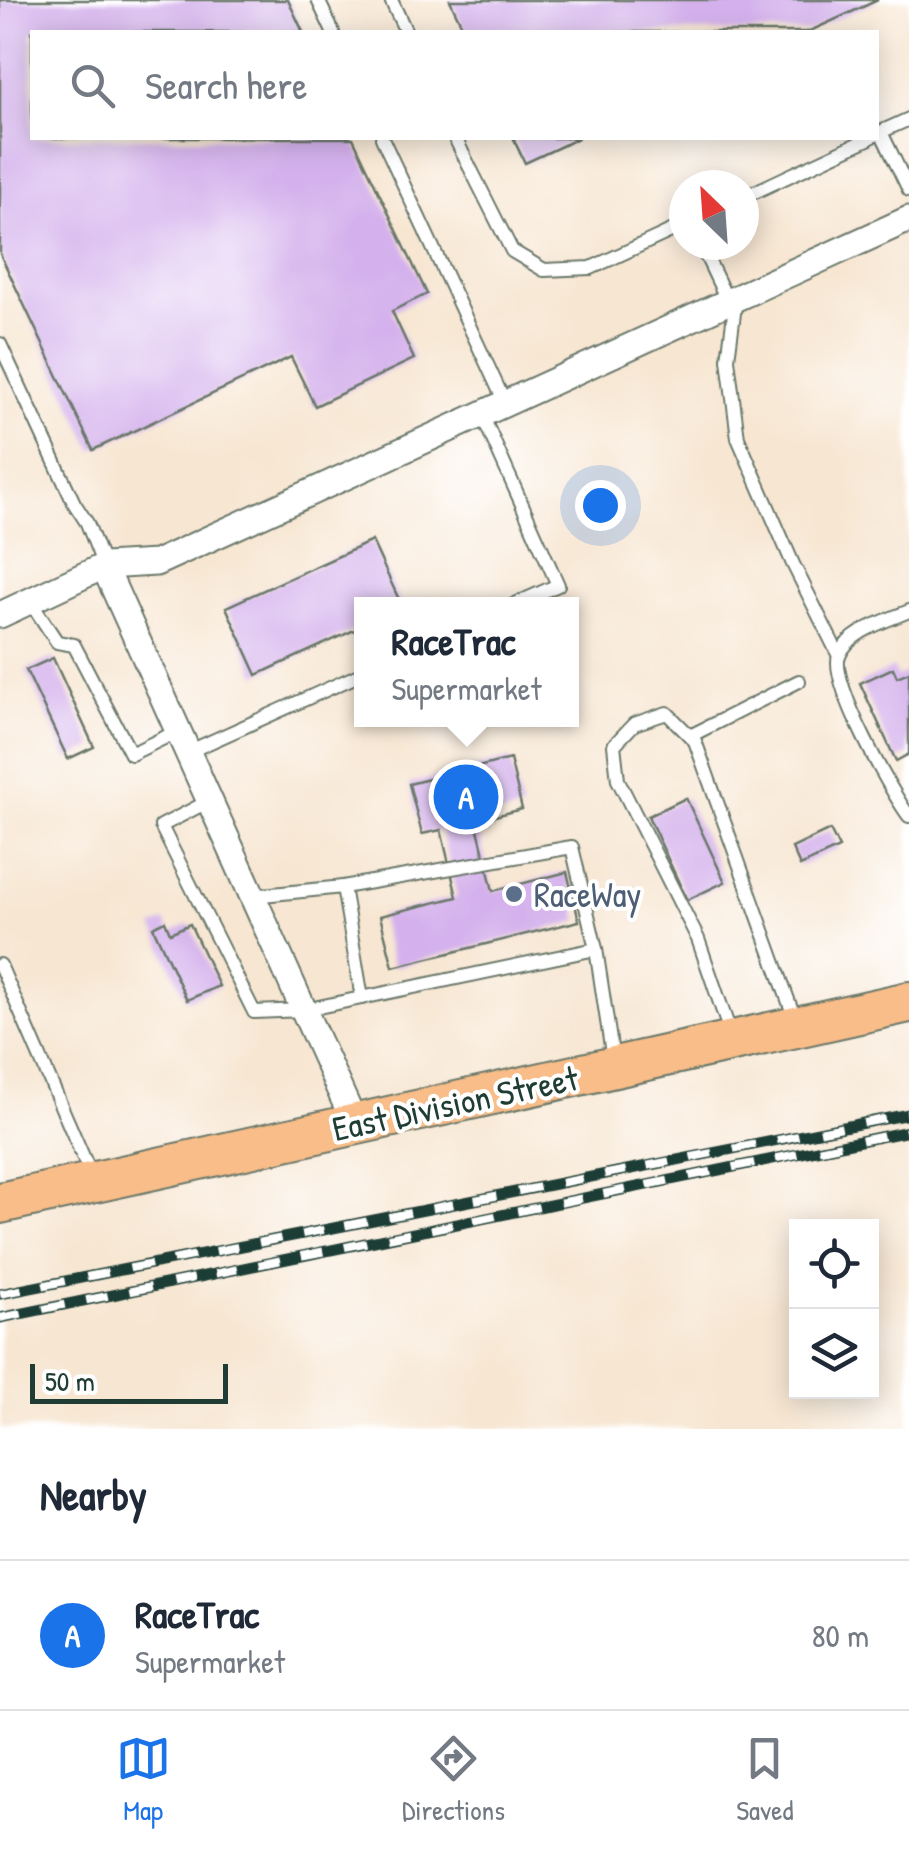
<!DOCTYPE html>
<html lang="en">
<head>
<meta charset="utf-8">
<style>
  :root { --surface:#fff; --page:#f6f6f7; --text:#1f2937; --muted:#747a83; --line:#e0e1e3; --accent:#1a73e8 }
  body { margin:0; font-family:"Patrick Hand",sans-serif; background:var(--page); color:var(--text) }
  .controls { position:absolute; right:30px; bottom:30px; display:grid; overflow:hidden; border-radius:0px; box-shadow:0 5px 25px #0003 }
  .controls button { width:90px; height:90px; display:grid; place-items:center; padding:0; border:0; border-bottom:2px solid var(--line); background:var(--surface); color:var(--text); font:50px sans-serif }
  .compass { position:absolute; left:669px; top:170px; width:90px; height:90px; border-radius:50%; background:var(--surface); box-shadow:0 5px 25px #0003; rotate:335deg }
  .scale { position:absolute; left:30px; bottom:25px; width:198px; box-sizing:border-box; padding-left:10px; border:5px solid #1f3d34; border-top:0; font-size:28px; line-height:35px; white-space:nowrap; color:#1f3d34; -webkit-text-stroke:8px #fff; paint-order:stroke }
  .you { position:absolute; left:600px; top:505px; width:35px; height:35px; margin:-25px; border:8px solid #fff; border-radius:50%; background:#1a73e8; box-shadow:0 0 0 15px #1a73e833 }
  .badge { display:grid; place-items:center; width:65px; height:65px; border-radius:50%; background:var(--accent); color:#fff; font-size:32px; font-weight:700 }
  .pin { position:absolute; translate:-50% -50%; border:5px solid #fff; box-shadow:0 2px 10px #0006 }
  .popup { position:absolute; left:354px; top:597px; width:225px; height:130px; box-sizing:border-box; display:grid; place-content:center; border-radius:0px; background:var(--surface); filter:drop-shadow(0 2px 8px #0005); font-size:32px; white-space:nowrap; color:var(--muted) }
  .popup b { font-size:38px; color:var(--text) }
  .popup::after { content:''; position:absolute; left:50%; top:100%; margin-left:-20px; border:20px solid transparent; border-top-color:var(--surface) }
  .list { margin:0; padding:0; list-style:none }
  h2 { display:flex; justify-content:space-between; align-items:center; height:130px; margin:0; padding:0 40px; font-size:42px }
  h2 small { font-size:32px; font-weight:400; color:var(--muted) }
  .list li { display:grid; grid-template-columns:65px 1fr auto; gap:30px; align-items:center; box-sizing:border-box; height:150px; padding:0 40px; border-top:2px solid var(--line) }
  .list b { display:block; font-size:38px; white-space:nowrap }
  .list p { margin:0; font-size:32px; white-space:nowrap; color:var(--muted) }
  .list em { font-size:32px; font-style:normal; color:var(--muted) }
  .icon { flex:none; width:55px; height:55px; fill:none; stroke:currentColor; stroke-width:2; stroke-linecap:round; stroke-linejoin:round }
  .map { position:relative; flex:none; width:909px; height:1429px; overflow:hidden }
  .search { position:absolute; background:var(--surface); box-shadow:0 5px 25px #0003; left:30px; right:30px; top:30px; height:110px; display:flex; align-items:center; gap:25px; box-sizing:border-box; padding:0 35px; border-radius:0px; color:var(--muted); font-size:38px }
  .sheet { height:280px; background:var(--surface) }
  nav { display:flex; justify-content:space-around; align-items:center; box-sizing:border-box; height:140px; border-top:2px solid var(--line); background:var(--surface); font-size:28px; color:var(--muted) }
  nav a { display:grid; justify-items:center; gap:5px }
  nav .on { color:var(--accent) }
  .map>svg:first-child { display:block }
  .building { fill:#d4b1ec }
  .lines { fill:none; stroke-linecap:round; stroke-linejoin:round }
  .service-casing { stroke:#6b786b; stroke-width:16 }
  .minor-casing { stroke:#6b786b; stroke-width:29 }
  .primary-casing { stroke:#6b786b; stroke-width:44 }
  .service { stroke:#fff; stroke-width:12 }
  .minor { stroke:#fff; stroke-width:25 }
  .primary { stroke:#f8bd88; stroke-width:40 }
  .rail-casing { stroke:#1f3d34; stroke-width:11 }
  .rail { stroke:#fff; stroke-width:8; stroke-dasharray:22; stroke-linecap:butt }
  .service-dot { fill:#5c6f8a; stroke:#fff; stroke-width:4 }
  .labels { text-anchor:middle; dominant-baseline:central; stroke-width:8; stroke-linejoin:round; paint-order:stroke }
  .service-label { font-size:35px; fill:#4e5e75; stroke:#fff; text-anchor:start }
  .street-label { font-size:35px; fill:#1f3d34; stroke:#fff }
</style>
</head>
<body>
<div class="map">
<svg width="909" height="1429" viewBox="0 0 909 1429">
  <rect width="100%" height="100%" fill="#fff"/>
  <filter id="ink" filterUnits="userSpaceOnUse"><feTurbulence type="fractalNoise" baseFrequency=".01" numOctaves="2"/><feDisplacementMap in="SourceGraphic" scale="20" xChannelSelector="R" yChannelSelector="G"/><feConvolveMatrix kernelMatrix="1 2 1 2 8 2 1 2 1" color-interpolation-filters="sRGB"/></filter>
  <filter id="wash" filterUnits="userSpaceOnUse"><feTurbulence type="fractalNoise" baseFrequency=".0048" numOctaves="4" result="noise"/><feDisplacementMap in="SourceGraphic" scale="40" xChannelSelector="R" yChannelSelector="G"/><feGaussianBlur stdDeviation="2.25" result="paint"/><feColorMatrix in="noise" values="0 0 0 0 0 0 0 0 0 0 0 0 0 0 0 0 0 1.4 0 .05"/><feComposite in="paint" operator="in"/></filter>
  <g filter="url(#wash)">
    <rect width="100%" height="100%" fill="#f7e6d2"/>
    <g id="blocks">
      <!-- building -->
      <g class="building">
        <polygon points="0,0 288,0 303,32 32,32 32,138 353,138 427,294 392,311 414,359 315,406 291,357 93,450 0,254"/>
        <polygon points="450,0 878,0 808,32 465,32"/>
        <polygon points="513,138 579,138 525,163"/>
        <polygon points="372,541 401,604 361,604 361,627 257,675 226,607"/>
        <polygon points="53,658 94,747 68,759 26,670"/>
        <polygon points="893,668 897,677 909,672 909,754 896,761 860,683"/>
        <polygon points="510,759 522,809 476,821 493,891 567,872 579,921 393,967 380,916 457,897 441,830 422,834 409,784"/>
        <polygon points="686,798 725,882 687,900 648,816"/>
        <polygon points="830,830 839,848 800,866 792,848"/>
        <polygon points="165,921 170,933 190,924 219,986 187,1000 153,927"/>
      </g>
    </g>
  </g>
  <g filter="url(#ink)">
    <use href="#blocks" fill-opacity="0" stroke="#6b786b" stroke-width="2.5"/>
    <g class="lines">
      <defs>
        <g id="service">
          <polyline points="318,0 333,32"/>
          <polyline points="391,0 406,32"/>
          <polyline points="881,132 909,190"/>
          <polyline points="876,134 909,119"/>
          <polyline points="382,138 505,403"/>
          <polyline points="455,138 512,251 544,270 591,268 684,225"/>
          <polyline points="744,197 870,138"/>
          <polyline points="701,245 728,302"/>
          <polyline points="736,298 728,359 738,438 793,564 839,656"/>
          <polyline points="0,344 74,503 87,523 104,566"/>
          <polyline points="482,415 558,585 515,604"/>
          <polyline points="30,601 57,642 74,645 131,754 178,731"/>
          <path d="M 909,611 C 886,621 849,631 839,656 C 829,681 892,794 909,816"/>
          <polyline points="690,736 799,681"/>
          <polyline points="188,752 361,674"/>
          <polyline points="209,801 161,826 254,1012 304,1010 596,949 613,1060"/>
          <polyline points="252,896 343,887"/>
          <polyline points="0,965 91,1175"/>
          <polyline points="362,998 343,887 572,847 596,949"/>
          <polyline points="732,1038 698,939 618,780 614,745 634,724 667,713 695,741 796,1022"/>
        </g>
        <g id="minor">
          <polyline points="104,566 355,1124"/>
          <polyline points="0,615 104,566 156,563 909,219"/>
        </g>
        <polyline id="primary" points="0,1203 909,1002"/>
      </defs>
      <!-- service casing -->
      <use href="#service" class="service-casing"/>
      <!-- minor casing -->
      <use href="#minor" class="minor-casing"/>
      <!-- primary casing -->
      <use href="#primary" class="primary-casing"/>
      <!-- service -->
      <use href="#service" class="service"/>
      <!-- minor -->
      <use href="#minor" class="minor"/>
      <!-- primary -->
      <use href="#primary" class="primary"/>
      <defs>
        <g id="rail">
          <polyline points="0,1294 909,1114"/>
          <polyline points="0,1318 909,1131"/>
        </g>
      </defs>
      <!-- rail casing -->
      <use href="#rail" class="rail-casing"/>
      <!-- rail -->
      <use href="#rail" class="rail"/>
    </g>
  </g>
  <!-- markers -->
  <circle class="service-dot" cx="514" cy="894" r="10"/>
  <g class="labels">
    <!-- service labels -->
    <g class="service-label">
      <text x="534" y="894">RaceWay</text>
    </g>
    <!-- street labels -->
    <g class="street-label">
      <text transform="translate(455 1103) rotate(-12)">East Division Street</text>
    </g>
  </g>
</svg>
<div class="controls">
<button><svg class="icon" aria-label="locate" viewBox="0 0 24 24"><circle cx="12" cy="12" r="6"/><path d="M12 2v4M12 18v4M2 12h4M18 12h4"/></svg></button>
<button><svg class="icon" aria-label="layers" viewBox="0 0 24 24"><path d="M12 4l9 5-9 5-9-5zM3 14l9 5 9-5"/></svg></button>
</div>
<svg class="compass" viewBox="-18 -18 36 36"><path d="M0-13l5 13h-10z" fill="#e53935"/><path d="M0 13l5-13h-10z" fill="#747a83"/></svg>
<div class="scale">50 m</div>
<div class="you"></div>
<div class="pin badge" style="left:466px;top:797px">A</div>
<div class="popup"><b>RaceTrac</b>Supermarket</div>
<div class="search"><svg class="icon" aria-label="search" viewBox="0 0 24 24"><circle cx="10" cy="10" r="6"/><path d="M15 15l6 6"/></svg>Search here</div>
</div>
<section class="sheet">
<h2>Nearby<small></small></h2>
<ul class="list">
<li><span class="badge">A</span><div><b>RaceTrac</b><p>Supermarket</p></div><em>80 m</em></li>
</ul>
</section>
<nav>
<a class="on"><svg class="icon" aria-label="map" viewBox="0 0 24 24"><path d="M3 6l6-2 6 2 6-2v14l-6 2-6-2-6 2zM9 4v14M15 6v14"/></svg>Map</a>
<a><svg class="icon" aria-label="directions" viewBox="0 0 24 24"><path d="M12 3l9 9-9 9-9-9zM9 14v-3h6M13 9l2 2-2 2"/></svg>Directions</a>
<a><svg class="icon" aria-label="saved" viewBox="0 0 24 24"><path d="M7 4h10v16l-5-4-5 4z"/></svg>Saved</a>
</nav>
</body>
</html>
